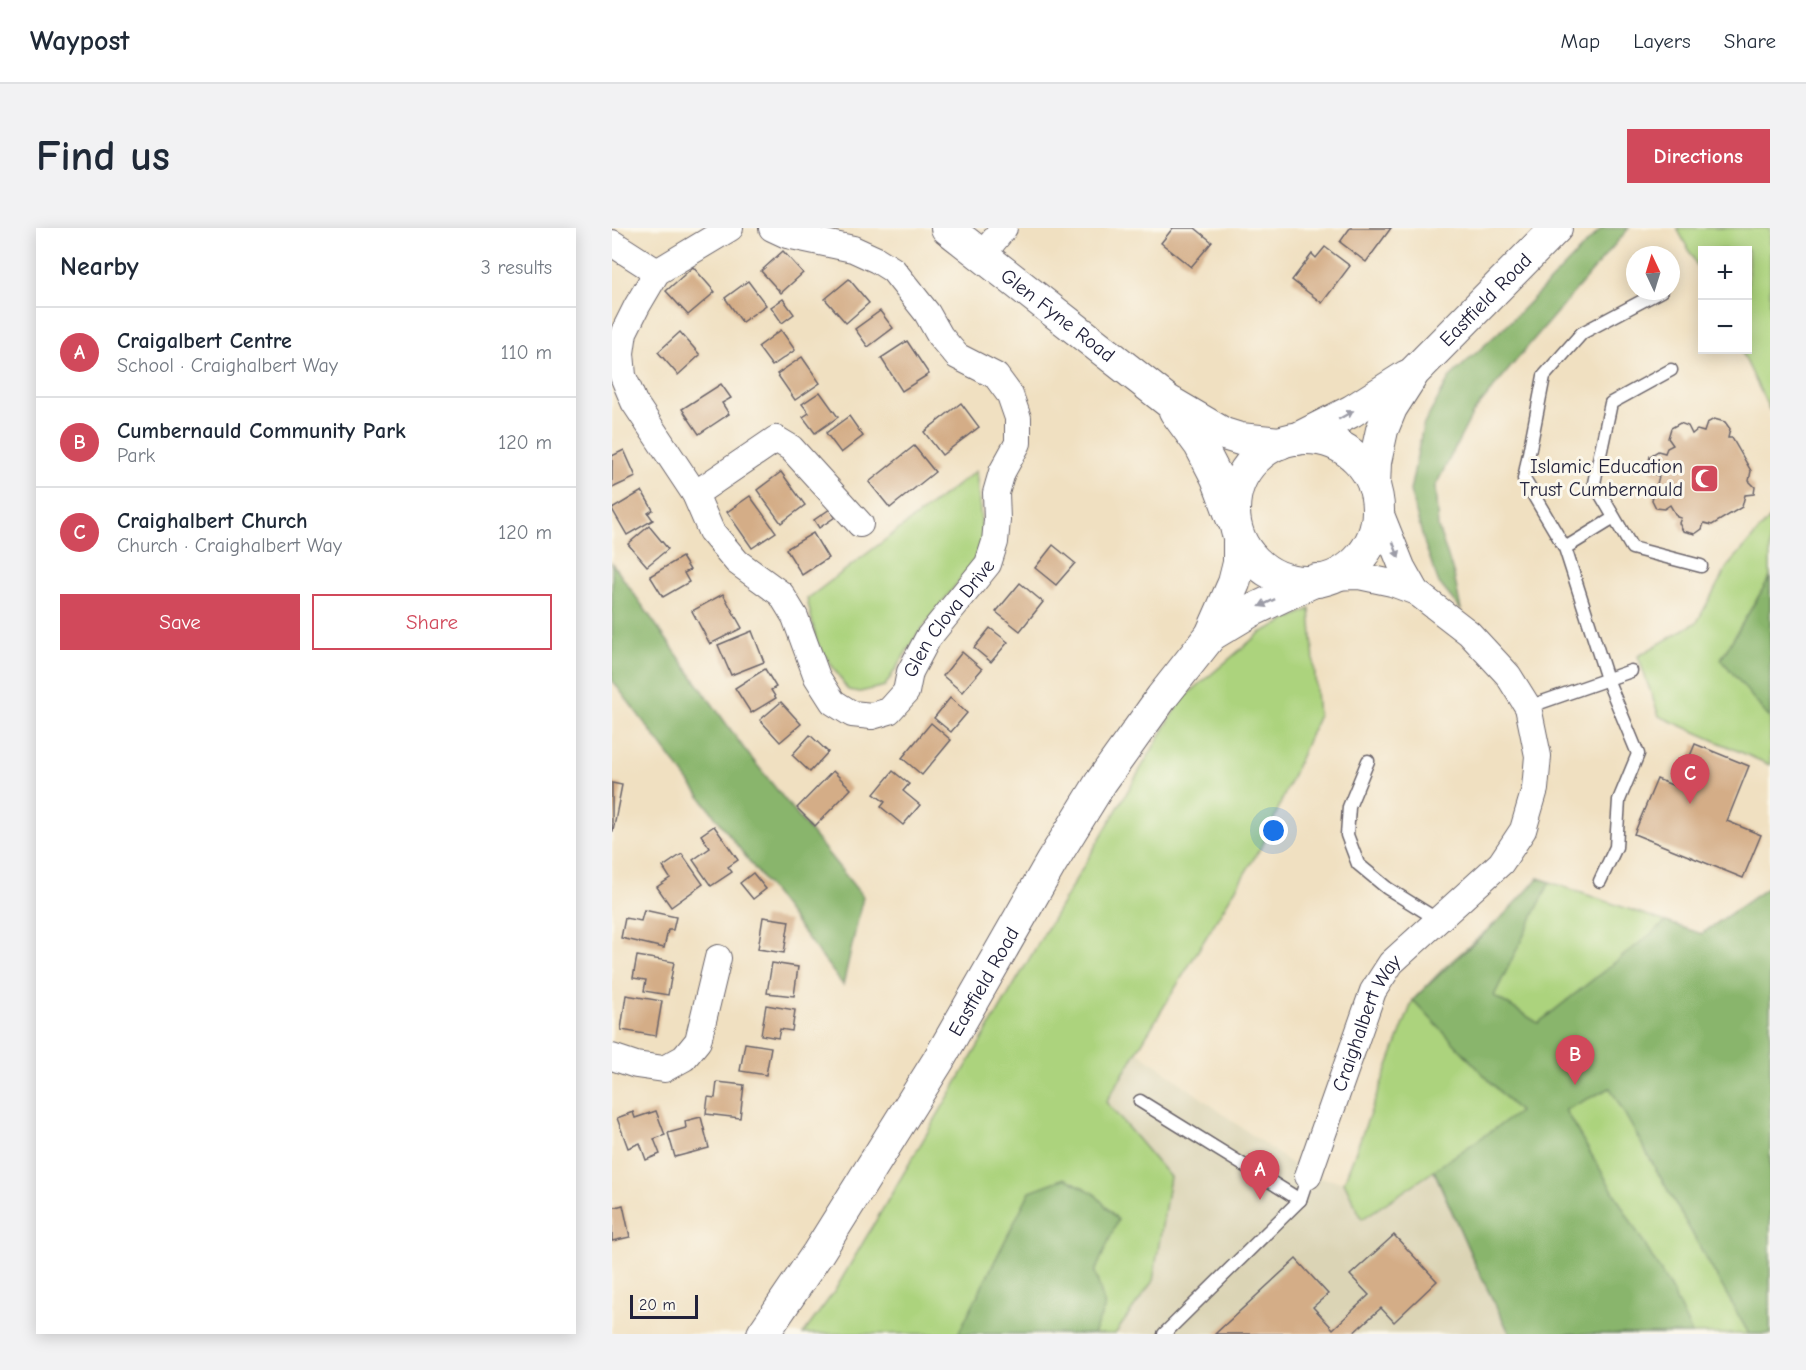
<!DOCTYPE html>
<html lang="en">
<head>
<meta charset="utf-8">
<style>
  :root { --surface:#fff; --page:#f2f2f3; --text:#1f2937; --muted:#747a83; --line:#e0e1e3; --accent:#d1495b }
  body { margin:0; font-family:"Comic Neue",sans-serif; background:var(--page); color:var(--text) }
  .controls { position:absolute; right:18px; top:18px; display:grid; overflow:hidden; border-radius:0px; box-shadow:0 3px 15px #0003 }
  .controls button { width:54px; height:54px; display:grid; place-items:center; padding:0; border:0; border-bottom:2px solid var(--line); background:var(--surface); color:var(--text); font:30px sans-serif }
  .compass { position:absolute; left:1014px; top:18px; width:54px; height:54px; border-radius:50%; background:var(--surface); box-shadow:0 3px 15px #0003; rotate:356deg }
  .scale { position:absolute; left:18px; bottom:15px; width:68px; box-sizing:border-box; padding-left:6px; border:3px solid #22223b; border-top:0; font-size:16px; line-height:21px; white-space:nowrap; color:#22223b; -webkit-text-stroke:4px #fbf7ec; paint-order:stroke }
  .you { position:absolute; left:662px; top:603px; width:21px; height:21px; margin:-15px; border:4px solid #fff; border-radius:50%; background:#1a73e8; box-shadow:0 0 0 9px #1a73e833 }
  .badge { display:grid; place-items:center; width:39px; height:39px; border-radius:50%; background:var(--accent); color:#fff; font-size:20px; font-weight:700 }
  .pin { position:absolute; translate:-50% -50px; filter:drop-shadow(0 2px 3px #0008) }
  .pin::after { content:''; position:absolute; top:32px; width:21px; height:18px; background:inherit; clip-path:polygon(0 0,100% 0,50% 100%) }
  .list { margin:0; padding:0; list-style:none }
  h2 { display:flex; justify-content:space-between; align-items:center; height:78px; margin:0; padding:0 24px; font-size:26px }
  h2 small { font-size:20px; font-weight:400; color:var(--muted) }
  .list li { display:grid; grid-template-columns:39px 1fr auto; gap:18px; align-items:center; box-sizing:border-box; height:90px; padding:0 24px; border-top:2px solid var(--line) }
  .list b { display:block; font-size:22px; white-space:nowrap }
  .list p { margin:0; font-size:20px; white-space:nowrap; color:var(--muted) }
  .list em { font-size:20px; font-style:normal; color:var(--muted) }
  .actions { display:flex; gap:12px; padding:18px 24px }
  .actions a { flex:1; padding:14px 0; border:2px solid var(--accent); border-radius:0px; text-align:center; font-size:21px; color:var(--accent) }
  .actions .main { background:var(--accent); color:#fff }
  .map { position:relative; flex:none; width:1158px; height:1106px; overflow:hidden; border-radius:0px }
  header { display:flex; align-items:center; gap:36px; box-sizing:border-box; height:84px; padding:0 30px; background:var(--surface); border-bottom:2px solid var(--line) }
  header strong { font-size:28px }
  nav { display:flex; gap:33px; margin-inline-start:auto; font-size:21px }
  .intro { display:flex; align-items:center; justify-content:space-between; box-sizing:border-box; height:144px; padding:0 36px }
  h1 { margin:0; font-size:42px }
  .button { padding:15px 27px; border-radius:0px; background:var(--accent); color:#fff; font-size:21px; font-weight:700 }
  main { display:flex; gap:36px; padding:0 36px }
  aside { flex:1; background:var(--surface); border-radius:0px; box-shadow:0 3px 15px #0003 }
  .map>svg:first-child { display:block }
  .built { fill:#dbd4b5 }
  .green { fill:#acd37d; stroke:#677a5c; stroke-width:1.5 }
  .forest { fill:#89b56c; stroke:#566c54; stroke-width:1.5 }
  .building { fill:#d4ad87 }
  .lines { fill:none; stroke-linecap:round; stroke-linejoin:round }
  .service-casing { stroke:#6a646a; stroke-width:15 }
  .minor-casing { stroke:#6a646a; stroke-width:28 }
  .tertiary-casing { stroke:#6a646a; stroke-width:34 }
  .service { stroke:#fff; stroke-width:12 }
  .minor { stroke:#fff; stroke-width:26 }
  .tertiary { stroke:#fff; stroke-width:32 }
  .oneway { fill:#9c9ca7 }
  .labels { text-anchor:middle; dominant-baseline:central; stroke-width:6; stroke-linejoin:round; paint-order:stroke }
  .street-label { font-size:20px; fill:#22223b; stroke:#fbf7ec }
  .poi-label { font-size:20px; fill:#22223b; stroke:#fbf7ec; text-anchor:end }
</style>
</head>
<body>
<header>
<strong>Waypost</strong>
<nav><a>Map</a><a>Layers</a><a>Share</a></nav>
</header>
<div class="intro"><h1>Find us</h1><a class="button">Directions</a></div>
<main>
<aside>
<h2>Nearby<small>3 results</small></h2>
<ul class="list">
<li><span class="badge">A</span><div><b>Craigalbert Centre</b><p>School · Craighalbert Way</p></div><em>110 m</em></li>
<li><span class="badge">B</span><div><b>Cumbernauld Community Park</b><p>Park</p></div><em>120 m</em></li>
<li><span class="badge">C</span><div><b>Craighalbert Church</b><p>Church · Craighalbert Way</p></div><em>120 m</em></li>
</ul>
<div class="actions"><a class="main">Save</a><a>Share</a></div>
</aside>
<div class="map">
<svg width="1158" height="1106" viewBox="0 0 1158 1106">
  <rect width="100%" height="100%" fill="#fbf7ec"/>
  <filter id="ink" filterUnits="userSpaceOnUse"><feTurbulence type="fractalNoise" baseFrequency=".0167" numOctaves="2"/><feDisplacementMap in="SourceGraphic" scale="12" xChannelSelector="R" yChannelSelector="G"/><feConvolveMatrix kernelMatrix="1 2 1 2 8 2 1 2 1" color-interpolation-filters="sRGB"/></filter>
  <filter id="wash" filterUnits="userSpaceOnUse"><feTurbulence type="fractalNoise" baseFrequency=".008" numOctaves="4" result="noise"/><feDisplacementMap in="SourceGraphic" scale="24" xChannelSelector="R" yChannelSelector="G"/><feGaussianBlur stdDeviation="1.35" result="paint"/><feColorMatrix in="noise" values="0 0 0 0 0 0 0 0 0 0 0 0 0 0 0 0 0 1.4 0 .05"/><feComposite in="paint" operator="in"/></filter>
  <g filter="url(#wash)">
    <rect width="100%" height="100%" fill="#f0e0c1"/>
    <!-- built -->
    <polygon class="built" points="525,823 696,948 732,954 750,991 822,942 901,1106 503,1106 541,1053 494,874"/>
    <!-- green -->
    <g class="green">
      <polygon points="1065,0 1158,0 1158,183 1129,122 1136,122 1136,22 1090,22 1090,47"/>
      <polygon points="364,243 372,321 305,407 273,458 248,464 236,462 205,415 195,371"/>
      <polygon points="1158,290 1158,537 1047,488 1026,428 1085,394 1115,339"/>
      <polygon points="698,381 706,489 652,614 494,874 558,949 541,1053 503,1106 191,1106 222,1064 569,472 648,405"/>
      <polygon points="926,650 1089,706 1158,658 1158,1106 898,1106 864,1038 822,943 750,991 732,954 801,772 834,738 907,674"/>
    </g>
    <!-- forest -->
    <g class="forest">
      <polygon points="990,0 1017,0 916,118 861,185 823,259 826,299 842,347 849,382 827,355 813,317 798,263 811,198 838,149 899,93"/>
      <polygon points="0,335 133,522 251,669 231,757 0,452"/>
      <polygon points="1158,349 1158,491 1109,431"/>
      <path d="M 926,650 L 938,654 L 882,768 L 926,795 L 1054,694 L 1090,706 L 1158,658 L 1158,1106 L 1137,1106 L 998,860 L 953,882 L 1059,1061 L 1080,1106 L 898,1106 L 864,1038 L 822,942 L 907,884 L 801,772 C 842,731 889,695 926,650 Z"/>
      <polygon points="453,950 482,965 506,992 483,1044 493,1079 481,1106 346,1106 418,963"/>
    </g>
    <g id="blocks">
      <!-- building -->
      <g class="building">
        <polygon points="561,0 583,0 600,14 579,39 549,15"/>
        <polygon points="738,0 779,0 754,34 728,14"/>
        <polygon points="713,19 738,38 710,75 680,52 700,26 704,30"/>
        <polygon points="171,23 191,45 169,65 149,43"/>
        <polygon points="81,39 103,64 76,87 54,63"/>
        <polygon points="237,51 257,75 234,95 213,71"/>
        <polygon points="136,53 154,77 130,94 113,70"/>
        <polygon points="171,71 182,86 170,95 159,79"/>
        <polygon points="268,83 281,100 256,119 243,101"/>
        <polygon points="169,102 183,122 160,138 146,119"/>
        <polygon points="68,104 88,127 66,147 46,124"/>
        <polygon points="295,113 317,146 290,163 269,130"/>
        <polygon points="190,129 208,155 183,172 165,146"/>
        <polygon points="109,156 119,170 110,175 117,186 87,206 70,181"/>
        <polygon points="208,164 226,189 203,205 191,189 197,185 190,176"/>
        <polygon points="349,175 367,199 330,227 312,204"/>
        <polygon points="237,188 251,208 229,225 214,205"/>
        <polygon points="1102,191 1113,194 1118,201 1116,210 1120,210 1139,243 1137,253 1143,259 1142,266 1133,267 1130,279 1100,297 1092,295 1090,301 1083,306 1071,303 1067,295 1069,290 1065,289 1058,277 1052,281 1044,280 1040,272 1042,264 1048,260 1045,256 1047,248 1040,245 1036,238 1038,228 1046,223 1053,225 1055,220 1061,217 1056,210 1059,200 1068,195 1076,198 1080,206 1085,202 1092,204 1095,195"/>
        <polygon points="302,218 323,244 278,280 257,254"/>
        <polygon points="12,222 24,249 0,260 0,228"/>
        <polygon points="169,244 193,277 169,295 145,262"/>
        <polygon points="30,263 41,282 36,285 41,292 15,307 0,281"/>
        <polygon points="138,268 164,304 140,320 115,284"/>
        <polygon points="218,281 223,289 207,300 202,292"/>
        <polygon points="37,298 56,321 35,338 16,316"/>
        <polygon points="201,305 216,330 190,347 174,321"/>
        <polygon points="441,317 463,335 444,357 423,340"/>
        <polygon points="70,329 78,342 72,345 77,354 51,369 38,348"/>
        <polygon points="408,355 431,374 408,403 384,384"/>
        <polygon points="111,366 130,400 98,416 80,383"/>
        <polygon points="378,400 396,414 379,434 362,420"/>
        <polygon points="140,403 152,434 119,447 106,417"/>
        <polygon points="350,424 370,441 350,464 331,448"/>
        <polygon points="153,441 164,459 159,462 164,470 139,485 123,460"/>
        <polygon points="338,470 355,485 339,504 322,490"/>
        <polygon points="169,474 189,496 168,514 148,492"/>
        <polygon points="319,495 339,512 310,547 290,530"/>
        <polygon points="198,507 216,524 198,544 180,527"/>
        <polygon points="1083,516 1137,538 1115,593 1149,607 1131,650 1022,606 1045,551 1065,559"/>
        <polygon points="221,543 239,561 203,598 185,580"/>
        <polygon points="281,543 297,556 291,563 308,577 291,597 269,579 273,574 262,566"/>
        <polygon points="0,555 10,557 1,603 0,603"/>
        <polygon points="102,598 126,632 116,639 120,644 99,658 81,632 98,620 89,607"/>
        <polygon points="70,626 91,656 59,679 45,659 58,650 51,639"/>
        <polygon points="141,645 154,661 141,671 128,655"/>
        <polygon points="32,682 64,689 61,702 56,702 52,720 9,710 13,690 29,693"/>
        <polygon points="151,689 177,693 172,725 146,721"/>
        <polygon points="25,728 62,734 56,767 32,763 34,752 21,750"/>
        <polygon points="160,735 186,739 182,768 155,765"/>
        <polygon points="14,767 50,773 44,808 9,802"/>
        <polygon points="154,777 183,782 180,803 168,801 166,810 149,807"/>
        <polygon points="133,815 159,819 154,847 128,843"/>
        <polygon points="105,854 132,857 128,890 94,886 96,869 103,870"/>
        <polygon points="44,883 53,907 42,911 48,926 34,932 28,915 16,920 5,890 21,884 23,890"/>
        <polygon points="89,889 97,920 63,929 56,905 74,900 73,893"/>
        <polygon points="11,977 18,1009 0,1013 0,980"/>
        <polygon points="782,1007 825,1053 782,1094 769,1080 740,1106 603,1106 684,1031 716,1066 701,1079 721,1101 757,1067 738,1047"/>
      </g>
    </g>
  </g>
  <g filter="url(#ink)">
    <use href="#blocks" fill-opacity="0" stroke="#6a646a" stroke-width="1.5"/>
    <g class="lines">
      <defs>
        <g id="service">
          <polyline points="1059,142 999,175 982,255 1020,320 1089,338"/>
          <polyline points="953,320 1002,290"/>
          <polyline points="916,479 1019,443"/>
          <polyline points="756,533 737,579 735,607 746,636 775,660 826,692"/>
          <polyline points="988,653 1004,619 1007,572 1026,526 995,451 953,320 912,251 932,148 970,105 1049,63"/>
          <polyline points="528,873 688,972"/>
          <polyline points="552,1106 688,972 696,948"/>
        </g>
        <g id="minor">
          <path id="s1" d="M 118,0 L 45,44 L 25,78 L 12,104 L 9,125 L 11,148 L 22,174 L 83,266 L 99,303 L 125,334 L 169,366 L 183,389 L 205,449 L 221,474 L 240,486 L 260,488 L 277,483 L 294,464 L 298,444 L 316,410 L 376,336 L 383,314 L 385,292 L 384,265 L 390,244 L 406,215 L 406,190 L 398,167 L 384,148 L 345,128 L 328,108 L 315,85 L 281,42 L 265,32 L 241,21 L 175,7 L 160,0"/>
          <polyline points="0,15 45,44"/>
          <polyline points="371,26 392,0"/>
          <polyline points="83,266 164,211 179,220 248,296"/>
          <polyline points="766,279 790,339 804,364"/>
          <polyline points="0,829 24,837 52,841 72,830 86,813 106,730"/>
          <path id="s2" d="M 696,948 L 761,763 L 779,735 L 889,635 L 911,602 L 923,561 L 926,528 L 916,479 L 896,447 L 857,405 L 804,364 L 780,355 L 747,348 L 716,349"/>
        </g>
        <g id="tertiary">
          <path id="s3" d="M 335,0 L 556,173 L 612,206 L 628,211 L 668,215"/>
          <polyline points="563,183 588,217 605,250 620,290"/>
          <circle cx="694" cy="282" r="72"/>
          <polyline points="685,211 740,183 795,148"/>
          <path id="s4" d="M 762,258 L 763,234 L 770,202 L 779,180 L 802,144 L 944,0"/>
          <polyline points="599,407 639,383 704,352"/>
          <path id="s5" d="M 151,1106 L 206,1025 L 326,833 L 439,635 L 489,554 L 550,469 L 599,407 L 622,355 L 627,335 L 627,314"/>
        </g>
      </defs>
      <!-- service casing -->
      <use href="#service" class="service-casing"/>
      <!-- minor casing -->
      <use href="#minor" class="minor-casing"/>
      <!-- tertiary casing -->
      <use href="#tertiary" class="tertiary-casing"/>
      <!-- service -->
      <use href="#service" class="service"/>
      <!-- minor -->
      <use href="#minor" class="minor"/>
      <!-- tertiary -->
      <use href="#tertiary" class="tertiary"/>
    </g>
    <!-- one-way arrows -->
    <defs><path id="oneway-solid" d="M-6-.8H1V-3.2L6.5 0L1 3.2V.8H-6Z" transform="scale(1.5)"/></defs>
    <g class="oneway">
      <use href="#oneway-solid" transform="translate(734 187) rotate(-30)"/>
      <use href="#oneway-solid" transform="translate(784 322) rotate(69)"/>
      <use href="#oneway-solid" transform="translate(655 375) rotate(155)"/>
    </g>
  </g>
  <!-- icons -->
  <defs>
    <symbol id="mosque-square" viewBox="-11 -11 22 22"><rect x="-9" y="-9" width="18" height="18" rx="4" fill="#d1495b" stroke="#fbf7ec"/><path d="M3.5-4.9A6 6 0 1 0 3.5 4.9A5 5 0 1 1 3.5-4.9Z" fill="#fff"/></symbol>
  </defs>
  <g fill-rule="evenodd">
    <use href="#mosque-square" x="1076" y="234" width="33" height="33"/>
  </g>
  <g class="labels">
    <!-- street labels -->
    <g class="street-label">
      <text stroke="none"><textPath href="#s4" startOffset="225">Eastfield Road</textPath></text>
      <text stroke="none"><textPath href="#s3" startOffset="141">Glen Fyne Road</textPath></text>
      <text stroke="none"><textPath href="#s1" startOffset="765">Glen Clova Drive</textPath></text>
      <text stroke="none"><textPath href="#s5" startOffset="416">Eastfield Road</textPath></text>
      <text stroke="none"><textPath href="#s2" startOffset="164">Craighalbert Way</textPath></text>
    </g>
    <!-- poi labels -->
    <g class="poi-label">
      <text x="1071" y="238">Islamic Education<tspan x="1071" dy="23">Trust Cumbernauld</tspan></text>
    </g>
  </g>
</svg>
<div class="controls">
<button>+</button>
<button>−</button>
</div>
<svg class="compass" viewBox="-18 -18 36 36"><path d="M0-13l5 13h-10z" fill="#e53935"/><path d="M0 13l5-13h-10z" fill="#747a83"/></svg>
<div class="scale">20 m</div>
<div class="you"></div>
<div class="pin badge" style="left:648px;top:972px">A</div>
<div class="pin badge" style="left:963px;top:857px">B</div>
<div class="pin badge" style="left:1078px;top:576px">C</div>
</div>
</main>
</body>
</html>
